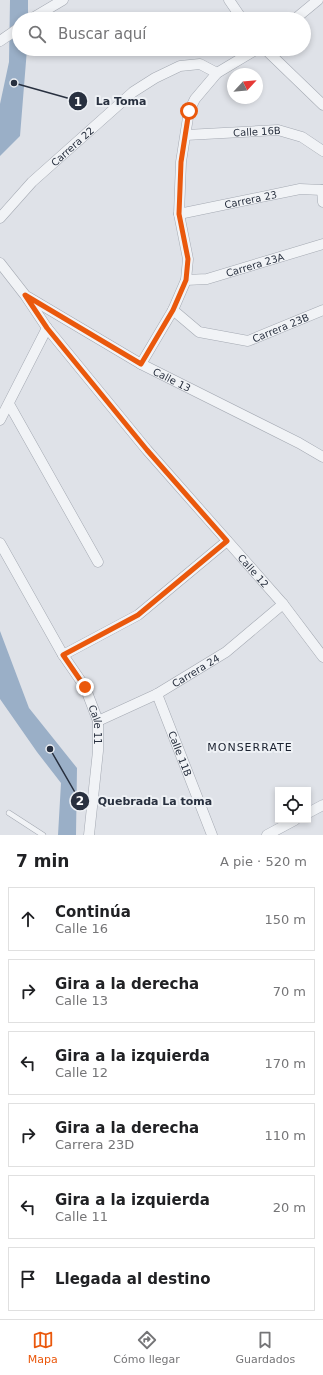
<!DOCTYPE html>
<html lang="es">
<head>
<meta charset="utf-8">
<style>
  :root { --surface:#fff; --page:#f6f6f6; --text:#202124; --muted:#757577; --line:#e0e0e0; --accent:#ea580c }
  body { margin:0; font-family:"DejaVu Sans",sans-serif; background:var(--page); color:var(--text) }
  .controls { position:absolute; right:12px; bottom:12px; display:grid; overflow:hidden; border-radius:0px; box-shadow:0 2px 6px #0003 }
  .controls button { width:36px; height:36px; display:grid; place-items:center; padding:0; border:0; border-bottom:1px solid var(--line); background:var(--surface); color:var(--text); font:20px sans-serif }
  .compass { position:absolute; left:227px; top:68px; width:36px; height:36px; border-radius:50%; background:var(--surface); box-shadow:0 2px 6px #0003; rotate:64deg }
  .stop { position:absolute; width:12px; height:12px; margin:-9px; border:3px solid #ea580c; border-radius:50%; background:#fff }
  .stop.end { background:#ea580c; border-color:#fff; box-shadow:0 1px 4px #0008 }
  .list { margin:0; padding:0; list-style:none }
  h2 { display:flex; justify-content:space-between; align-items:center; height:52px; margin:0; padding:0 16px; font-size:17px }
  h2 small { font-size:13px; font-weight:400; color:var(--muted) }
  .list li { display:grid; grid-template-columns:26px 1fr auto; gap:12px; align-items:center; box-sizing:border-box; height:64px; margin:0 8px 8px; padding:0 8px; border:1px solid var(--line); border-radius:0px }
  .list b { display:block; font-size:15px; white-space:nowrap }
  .list p { margin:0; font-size:13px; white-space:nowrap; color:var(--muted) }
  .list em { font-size:13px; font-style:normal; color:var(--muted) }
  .icon { flex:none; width:22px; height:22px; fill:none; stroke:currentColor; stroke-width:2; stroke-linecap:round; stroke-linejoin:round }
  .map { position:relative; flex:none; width:323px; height:835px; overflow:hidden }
  .search { position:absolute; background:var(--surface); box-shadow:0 2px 6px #0003; left:12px; right:12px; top:12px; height:44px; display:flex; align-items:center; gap:10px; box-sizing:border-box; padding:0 14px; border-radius:22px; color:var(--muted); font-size:15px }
  .sheet { height:484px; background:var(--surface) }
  nav { display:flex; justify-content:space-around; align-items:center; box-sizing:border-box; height:56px; border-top:1px solid var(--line); background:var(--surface); font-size:11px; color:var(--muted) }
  nav a { display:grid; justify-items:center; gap:2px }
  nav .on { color:var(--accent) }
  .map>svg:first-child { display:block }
  .water { fill:#9aafc7 }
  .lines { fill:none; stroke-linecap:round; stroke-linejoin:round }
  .lane-casing { stroke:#a4a9b2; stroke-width:6 }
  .street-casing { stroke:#a4a9b2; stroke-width:11 }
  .lane { stroke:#f1f3f6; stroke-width:5 }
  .street { stroke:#f1f3f6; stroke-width:10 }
  .route { stroke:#ea580c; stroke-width:5 }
  .labels { text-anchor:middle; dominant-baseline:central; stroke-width:4; stroke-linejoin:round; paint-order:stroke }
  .street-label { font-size:10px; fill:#28303f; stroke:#eef1f5 }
  .neighbourhood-label { font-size:11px; letter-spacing:1px; fill:#1a212f; stroke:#eef1f5 }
  .leader { fill:none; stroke:#28303f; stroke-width:1.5 }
  .callout-dot { fill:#28303f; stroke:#eef1f5; stroke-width:1.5 }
  .mark-label { font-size:12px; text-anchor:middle; font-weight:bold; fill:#fff }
  .callout-label { font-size:11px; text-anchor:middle; font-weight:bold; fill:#28303f; stroke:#eef1f5; stroke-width:4; stroke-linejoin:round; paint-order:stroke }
</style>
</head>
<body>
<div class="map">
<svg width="323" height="835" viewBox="0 0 323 835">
  <rect width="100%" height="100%" fill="#dfe2e8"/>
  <!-- water -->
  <g class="water">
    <polygon points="10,0 28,0 28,19 19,19 19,49 27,49 20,136 0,156 0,104 9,62"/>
    <polygon points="0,631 29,708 77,768 76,835 58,835 61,783 37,752 0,699"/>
  </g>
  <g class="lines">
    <defs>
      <polyline id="lane" points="9,813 43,835"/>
      <g id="street">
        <polyline points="229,0 242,19"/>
        <polyline points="31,19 63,0"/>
        <polyline points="295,19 318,0"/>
        <polyline points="0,41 19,28"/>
        <polyline points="265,49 323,105"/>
        <path id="s1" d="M 186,135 L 278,130 L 302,137 L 323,151"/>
        <polyline points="322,190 323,202"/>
        <path id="s2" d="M 179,214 L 300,189 L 322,190"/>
        <path id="s3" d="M 0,218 L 32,182 L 133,92 L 155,78 L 180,66 L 200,64 L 217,73"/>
        <path id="s4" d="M 0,263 L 25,295 L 47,328 L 147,450 L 283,604 L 323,657"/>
        <path id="s5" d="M 186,280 L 207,279 L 323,244"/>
        <path id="s6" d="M 28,297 L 141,364 L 299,443 L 323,457"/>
        <path id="s7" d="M 173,310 L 199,332 L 248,341 L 323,310"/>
        <polyline points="141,364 173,310 186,280 188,259 179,214 181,162 189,111 195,99 217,73 257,49"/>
        <polyline points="9,404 98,562"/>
        <polyline points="0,420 47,328"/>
        <path id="s8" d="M 0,543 L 63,655 L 85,687 L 98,721 L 98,751 L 89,835"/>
        <polyline points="63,655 138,615 227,541"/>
        <path id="s9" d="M 157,694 L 212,835"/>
        <path id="s10" d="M 98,721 L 157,694 L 226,652 L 283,604"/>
        <polyline points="308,813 323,805"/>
        <polyline points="267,835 295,820"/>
      </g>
    </defs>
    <!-- lane casing -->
    <use href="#lane" class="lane-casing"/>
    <!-- street casing -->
    <use href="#street" class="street-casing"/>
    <!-- lane -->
    <use href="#lane" class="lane"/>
    <!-- street -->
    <use href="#street" class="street"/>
  </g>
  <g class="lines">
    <!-- route -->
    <polyline class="route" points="85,687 63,655 138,615 227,541 147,450 47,328 25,295 141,364 173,310 186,280 188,259 179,214 181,162 189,111"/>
  </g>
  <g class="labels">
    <!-- street labels -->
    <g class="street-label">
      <text stroke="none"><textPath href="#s1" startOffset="71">Calle 16B</textPath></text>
      <text stroke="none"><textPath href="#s3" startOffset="102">Carrera 22</textPath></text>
      <text stroke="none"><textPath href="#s2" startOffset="73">Carrera 23</textPath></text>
      <text stroke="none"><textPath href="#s5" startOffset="71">Carrera 23A</textPath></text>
      <text stroke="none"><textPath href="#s7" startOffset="119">Carrera 23B</textPath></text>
      <text stroke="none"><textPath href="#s6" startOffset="166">Calle 13</textPath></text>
      <text stroke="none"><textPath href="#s4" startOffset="399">Calle 12</textPath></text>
      <text stroke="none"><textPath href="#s10" startOffset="110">Carrera 24</textPath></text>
      <text stroke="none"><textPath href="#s8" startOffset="207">Calle 11</textPath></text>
      <text stroke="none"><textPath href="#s9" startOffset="64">Calle 11B</textPath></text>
    </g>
    <!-- neighbourhood labels -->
    <g class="neighbourhood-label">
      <text x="250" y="747">MONSERRATE</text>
    </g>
  </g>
  <!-- callouts -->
  <path class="leader" d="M14 83L78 101M50 749L80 801"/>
  <g class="callout-dot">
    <circle cx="14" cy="83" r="4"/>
    <circle cx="50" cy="749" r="4"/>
    <circle cx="78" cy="101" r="10"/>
    <circle cx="80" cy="801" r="10"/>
  </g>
  <g class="mark-label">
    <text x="78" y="106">1</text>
    <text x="80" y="805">2</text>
  </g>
  <g class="callout-label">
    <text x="121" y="105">La Toma</text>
    <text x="155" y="805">Quebrada La toma</text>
  </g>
</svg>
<div class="controls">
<button><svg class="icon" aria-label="locate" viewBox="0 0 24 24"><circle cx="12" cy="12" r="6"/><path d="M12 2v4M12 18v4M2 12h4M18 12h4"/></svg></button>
</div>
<svg class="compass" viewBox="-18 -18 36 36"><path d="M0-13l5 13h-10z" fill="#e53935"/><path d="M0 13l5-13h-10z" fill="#757577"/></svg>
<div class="stop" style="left:189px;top:111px"></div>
<div class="stop end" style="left:85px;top:687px"></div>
<div class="search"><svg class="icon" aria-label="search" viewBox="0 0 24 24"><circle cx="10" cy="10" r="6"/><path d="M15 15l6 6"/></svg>Buscar aquí</div>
</div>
<section class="sheet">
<h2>7 min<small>A pie · 520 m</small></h2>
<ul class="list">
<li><svg class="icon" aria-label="ahead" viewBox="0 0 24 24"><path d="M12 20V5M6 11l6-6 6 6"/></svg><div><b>Continúa</b><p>Calle 16</p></div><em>150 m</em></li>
<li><svg class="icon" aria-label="right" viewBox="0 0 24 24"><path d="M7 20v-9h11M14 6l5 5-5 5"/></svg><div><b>Gira a la derecha</b><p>Calle 13</p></div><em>70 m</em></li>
<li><svg class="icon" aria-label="left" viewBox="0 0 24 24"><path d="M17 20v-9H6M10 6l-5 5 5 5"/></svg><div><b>Gira a la izquierda</b><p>Calle 12</p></div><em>170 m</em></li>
<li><svg class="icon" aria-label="right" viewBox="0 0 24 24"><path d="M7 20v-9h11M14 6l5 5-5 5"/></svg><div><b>Gira a la derecha</b><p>Carrera 23D</p></div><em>110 m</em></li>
<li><svg class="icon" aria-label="left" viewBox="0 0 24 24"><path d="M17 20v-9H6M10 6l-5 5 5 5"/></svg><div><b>Gira a la izquierda</b><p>Calle 11</p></div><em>20 m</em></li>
<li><svg class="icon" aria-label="arrive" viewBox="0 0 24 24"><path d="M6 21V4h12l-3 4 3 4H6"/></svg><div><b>Llegada al destino</b></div></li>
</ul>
</section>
<nav>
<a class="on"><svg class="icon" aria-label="map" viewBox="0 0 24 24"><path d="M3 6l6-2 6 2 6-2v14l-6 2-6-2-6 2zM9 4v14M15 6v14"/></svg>Mapa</a>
<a><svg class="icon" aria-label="directions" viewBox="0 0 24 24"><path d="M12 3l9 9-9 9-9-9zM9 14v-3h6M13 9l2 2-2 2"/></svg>Cómo llegar</a>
<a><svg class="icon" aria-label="saved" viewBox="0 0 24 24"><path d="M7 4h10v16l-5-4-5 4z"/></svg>Guardados</a>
</nav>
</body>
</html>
